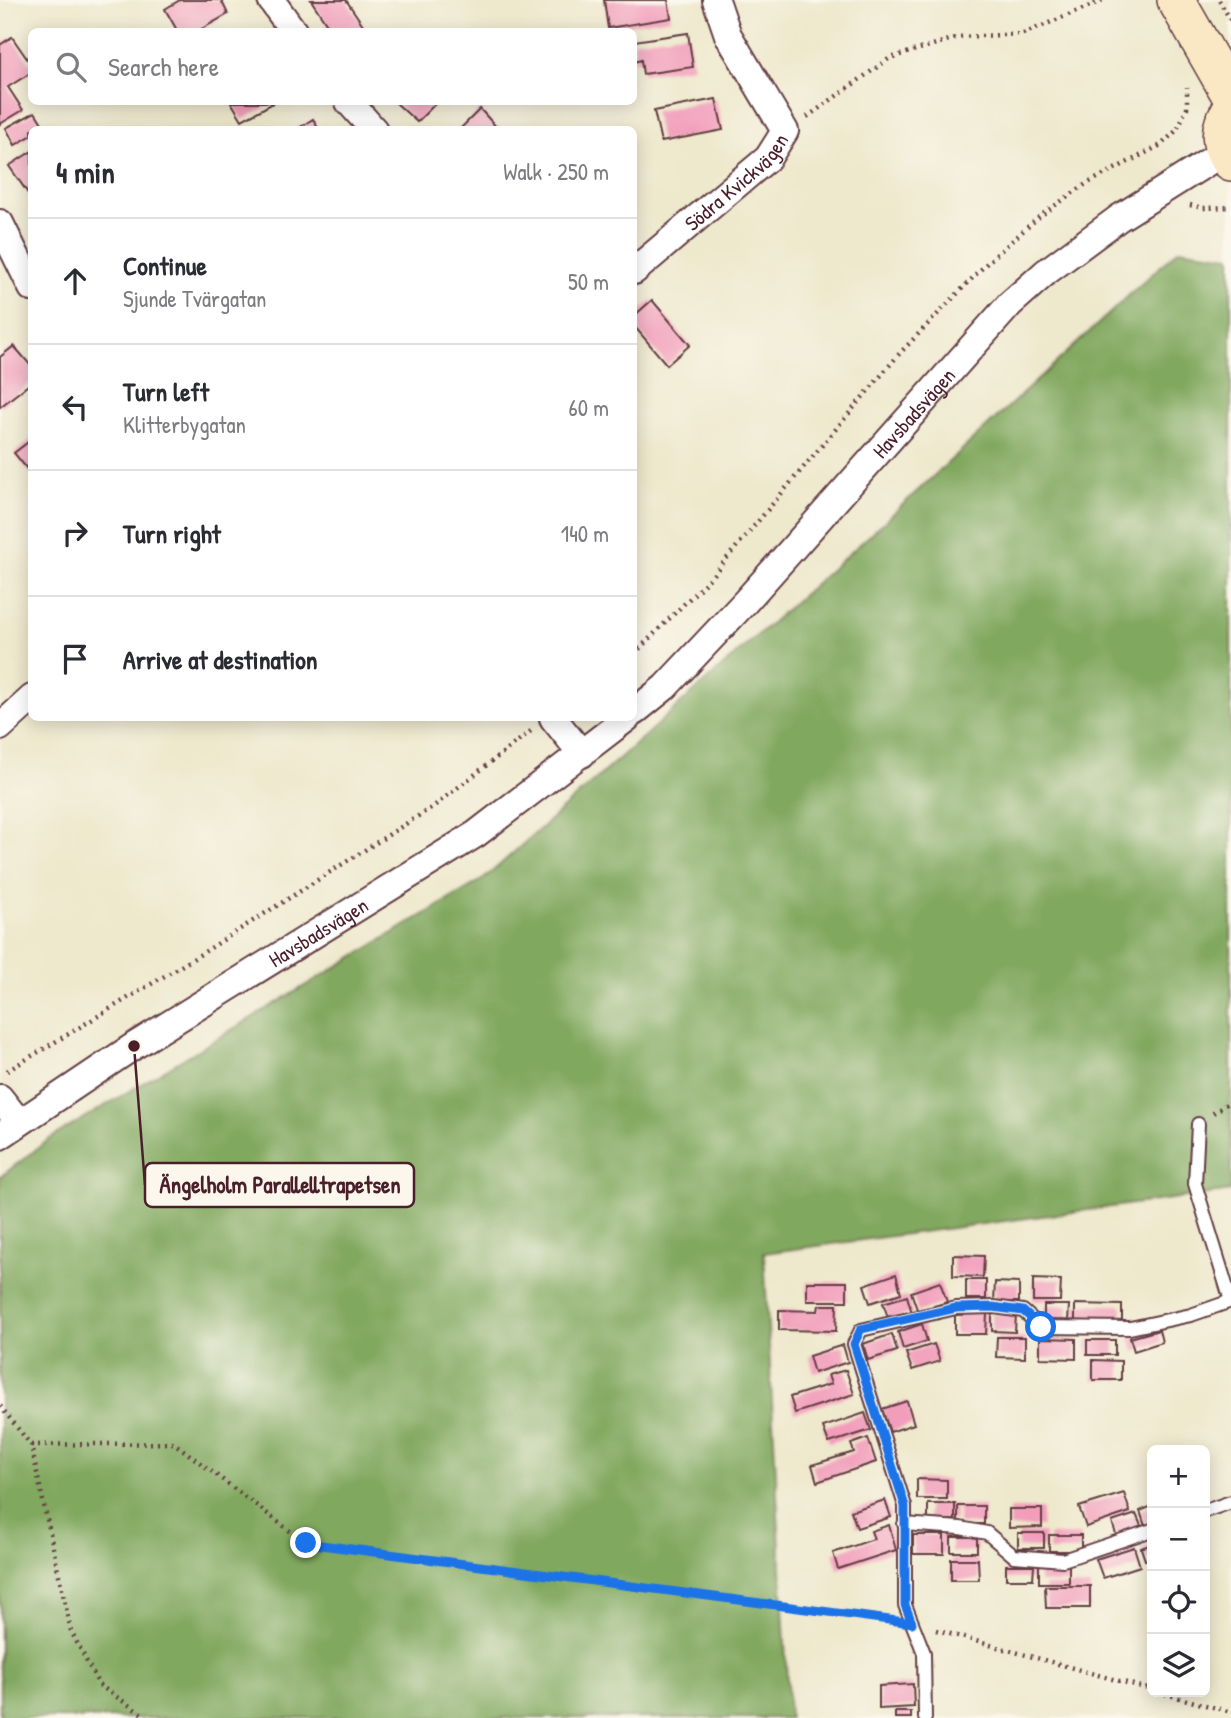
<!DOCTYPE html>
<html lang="en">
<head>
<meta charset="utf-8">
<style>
  :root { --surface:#fff; --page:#f2f2f3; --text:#2b2b33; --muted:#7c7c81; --line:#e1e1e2 }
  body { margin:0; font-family:"Patrick Hand",sans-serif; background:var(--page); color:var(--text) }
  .controls { position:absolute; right:21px; bottom:21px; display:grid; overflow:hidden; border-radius:10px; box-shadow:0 4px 18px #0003 }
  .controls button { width:63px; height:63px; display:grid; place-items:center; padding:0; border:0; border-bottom:2px solid var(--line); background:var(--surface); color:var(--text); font:35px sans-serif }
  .stop { position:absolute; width:21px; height:21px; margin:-16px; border:5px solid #1a73e8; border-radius:50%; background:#fff }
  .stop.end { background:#1a73e8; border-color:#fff; box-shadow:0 2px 7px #0008 }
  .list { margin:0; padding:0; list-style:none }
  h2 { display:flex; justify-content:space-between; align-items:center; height:91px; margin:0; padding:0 28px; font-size:30px }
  h2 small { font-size:23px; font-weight:400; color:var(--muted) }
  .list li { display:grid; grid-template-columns:46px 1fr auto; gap:21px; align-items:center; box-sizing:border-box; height:126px; padding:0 28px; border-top:2px solid var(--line) }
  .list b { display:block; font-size:26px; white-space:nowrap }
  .list p { margin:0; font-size:23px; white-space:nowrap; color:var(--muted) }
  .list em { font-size:23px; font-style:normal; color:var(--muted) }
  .icon { flex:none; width:38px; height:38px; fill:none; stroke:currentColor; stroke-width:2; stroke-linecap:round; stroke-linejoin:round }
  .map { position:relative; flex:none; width:1231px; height:1718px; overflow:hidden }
  .search { position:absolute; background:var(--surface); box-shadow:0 4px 18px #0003; left:28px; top:28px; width:609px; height:77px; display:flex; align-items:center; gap:18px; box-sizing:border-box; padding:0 24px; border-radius:10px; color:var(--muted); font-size:26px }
  .panel { position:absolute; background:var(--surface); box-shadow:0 4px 18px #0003; left:28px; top:126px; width:609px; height:595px; border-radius:10px }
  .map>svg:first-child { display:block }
  .forest { fill:#81a85e; stroke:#666444; stroke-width:2 }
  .building { fill:#f29ebb }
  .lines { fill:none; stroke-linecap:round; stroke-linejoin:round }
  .lane-casing { stroke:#633d43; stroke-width:16 }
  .street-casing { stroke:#633d43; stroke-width:30 }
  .secondary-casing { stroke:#633d43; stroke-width:40 }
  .path { stroke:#633d43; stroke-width:4.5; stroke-dasharray:2 5; stroke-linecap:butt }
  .lane { stroke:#fff; stroke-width:12 }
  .street { stroke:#fff; stroke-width:26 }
  .secondary { stroke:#fae7c3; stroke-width:37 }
  .route { stroke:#1a73e8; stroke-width:9 }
  .labels { text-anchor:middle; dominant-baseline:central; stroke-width:5; stroke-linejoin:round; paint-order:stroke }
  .street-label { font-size:21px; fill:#4a1f2b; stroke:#fbf7ec }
  .leader { fill:none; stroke:#4a1f2b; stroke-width:2.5 }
  .callout-dot { fill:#4a1f2b; stroke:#fbf7ec; stroke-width:2.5 }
  .callout { fill:#fbf7ec; stroke:#4a1f2b; stroke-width:2.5 }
  .callout-label { font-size:23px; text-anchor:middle; font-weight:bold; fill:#4a1f2b }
</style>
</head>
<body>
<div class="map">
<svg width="1231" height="1718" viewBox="0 0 1231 1718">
  <rect width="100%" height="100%" fill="#fbf7ec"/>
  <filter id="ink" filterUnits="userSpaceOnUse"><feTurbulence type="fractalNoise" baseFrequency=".0143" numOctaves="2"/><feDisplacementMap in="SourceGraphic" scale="14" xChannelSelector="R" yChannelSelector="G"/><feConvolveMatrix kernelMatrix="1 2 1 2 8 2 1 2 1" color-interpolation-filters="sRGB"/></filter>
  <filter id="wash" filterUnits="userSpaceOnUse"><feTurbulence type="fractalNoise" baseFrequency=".00686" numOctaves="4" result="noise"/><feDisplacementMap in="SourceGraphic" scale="28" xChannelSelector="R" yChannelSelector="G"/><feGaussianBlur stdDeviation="1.57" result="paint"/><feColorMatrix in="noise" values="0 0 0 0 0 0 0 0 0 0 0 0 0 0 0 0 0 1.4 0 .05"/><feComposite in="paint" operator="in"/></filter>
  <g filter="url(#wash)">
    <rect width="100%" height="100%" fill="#eee8cc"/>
    <!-- forest -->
    <polygon class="forest" points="1179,249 1231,256 1231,1191 764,1253 789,1718 0,1718 0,1177 51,1138 485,878 870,535"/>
    <g id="blocks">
      <!-- building -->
      <g class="building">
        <polygon points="180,0 221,0 228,14 196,32 178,32 165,9"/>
        <polygon points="311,0 346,0 363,25 355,32 332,32"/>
        <polygon points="604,0 668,0 671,18 608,28"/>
        <polygon points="688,33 693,67 643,74 641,60 634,62 634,41"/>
        <polygon points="12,37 32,66 32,72 8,87 23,110 0,124 0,45"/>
        <polygon points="716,99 723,130 661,142 654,111"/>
        <polygon points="231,102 275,102 242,120"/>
        <polygon points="395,102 437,102 417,122"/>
        <polygon points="480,109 499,130 459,130"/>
        <polygon points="35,112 45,128 32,130 32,135 15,145 6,128"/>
        <polygon points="313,119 319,130 296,130"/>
        <polygon points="32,151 32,199 9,166"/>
        <polygon points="652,300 690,345 667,365 634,326 634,316"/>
        <polygon points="14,346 32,367 32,382 0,407 0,357"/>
        <polygon points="32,439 32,475 14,453"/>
        <polygon points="953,1255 984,1256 983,1277 953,1276"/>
        <polygon points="896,1274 901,1293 870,1303 864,1285"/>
        <polygon points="1033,1279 1061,1280 1060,1301 1033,1301"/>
        <rect x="966" y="1280" width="20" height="19"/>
        <rect x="807" y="1282" width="40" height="19"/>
        <polygon points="940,1282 947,1302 918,1312 911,1292"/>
        <polygon points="995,1282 1019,1283 1019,1302 994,1302"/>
        <polygon points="907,1296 912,1313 889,1320 883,1303"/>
        <polygon points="1075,1304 1122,1305 1122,1322 1075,1321"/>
        <polygon points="819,1305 837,1305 836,1331 779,1330 779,1310 818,1311"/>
        <polygon points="1044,1305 1069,1305 1068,1321 1044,1320"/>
        <polygon points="955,1313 987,1313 986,1334 955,1334"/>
        <polygon points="992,1314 1016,1314 1015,1332 992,1331"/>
        <polygon points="922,1324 927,1341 903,1349 898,1332"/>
        <polygon points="1159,1330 1162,1342 1134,1351 1130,1338"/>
        <polygon points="892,1334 897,1351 868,1360 863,1344"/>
        <polygon points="997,1337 1025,1337 1025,1358 996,1357"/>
        <polygon points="1040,1338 1076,1339 1076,1359 1040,1358"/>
        <rect x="1087" y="1340" width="28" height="15"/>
        <polygon points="934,1344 940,1361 912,1370 906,1353"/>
        <polygon points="843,1345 848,1362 814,1373 809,1356"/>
        <polygon points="1093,1360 1121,1361 1121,1380 1093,1380"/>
        <polygon points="846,1370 854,1394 795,1413 790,1397 831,1384 828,1375"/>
        <polygon points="907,1401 914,1424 890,1432 882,1409"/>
        <polygon points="865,1413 871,1430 829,1443 823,1427"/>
        <polygon points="868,1438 876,1462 817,1482 812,1465 854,1452 851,1444"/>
        <polygon points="917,1479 947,1480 947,1499 917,1499"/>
        <polygon points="1124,1493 1130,1512 1086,1527 1079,1507"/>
        <polygon points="885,1500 891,1517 857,1528 851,1511"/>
        <rect x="928" y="1504" width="27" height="16"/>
        <rect x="958" y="1506" width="26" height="18"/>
        <polygon points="1152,1506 1152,1526 1146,1529 1140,1511"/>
        <polygon points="1009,1509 1042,1509 1042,1527 1009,1528"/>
        <polygon points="1136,1514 1142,1528 1117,1537 1112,1522"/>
        <polygon points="889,1525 896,1550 838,1569 833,1553 874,1539 871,1531"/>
        <rect x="1018" y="1533" width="26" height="15"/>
        <rect x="913" y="1535" width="31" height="19"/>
        <rect x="1049" y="1535" width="32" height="16"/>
        <rect x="951" y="1537" width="26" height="15"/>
        <polygon points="1152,1544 1152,1558 1145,1560 1141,1548"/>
        <polygon points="1134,1547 1140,1566 1103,1578 1096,1559"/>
        <polygon points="951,1559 978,1559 979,1580 951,1580"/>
        <polygon points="1006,1565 1034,1565 1033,1579 1006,1579"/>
        <rect x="1039" y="1565" width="30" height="18"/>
        <polygon points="1045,1586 1090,1586 1090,1608 1046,1608"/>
        <polygon points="913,1684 914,1707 879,1709 879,1686"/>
        <rect x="895" y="1712" width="16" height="6"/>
      </g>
    </g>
  </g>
  <g filter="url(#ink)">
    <use href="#blocks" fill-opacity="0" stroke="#633d43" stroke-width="2"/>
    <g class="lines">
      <defs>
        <g id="lane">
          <polyline points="1198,1124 1195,1184 1231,1301"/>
          <polyline points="1205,1511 1231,1502"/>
          <polyline points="904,1524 960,1528 987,1533 1014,1556 1063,1560 1152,1530"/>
          <polyline points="925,1718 924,1653 905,1605 905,1506 854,1344 861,1330 956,1308 994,1307 1023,1311 1041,1327 1130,1328 1191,1315 1231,1301"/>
        </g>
        <g id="street">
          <polyline points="271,0 294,32"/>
          <polyline points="349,102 374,130"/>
          <polyline points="0,223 32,288"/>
          <path id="s1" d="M 634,271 L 768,158 L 785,131 L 728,35 L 716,0"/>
          <path id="s2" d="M 634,712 L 665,687 L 746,601 L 1010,304 L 1046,272 L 1119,218 L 1224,152"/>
          <polyline points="553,718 582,754"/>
          <polyline points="0,727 32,698"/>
          <polyline points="0,1098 19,1122"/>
          <path id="s3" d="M 0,1136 L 134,1046 L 476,834 L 627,718"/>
        </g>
        <g id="secondary">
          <polyline points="1176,0 1231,96"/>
          <path d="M 1231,110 C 1218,127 1218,145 1231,162"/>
        </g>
      </defs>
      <!-- lane casing -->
      <use href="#lane" class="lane-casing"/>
      <!-- street casing -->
      <use href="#street" class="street-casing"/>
      <!-- secondary casing -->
      <use href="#secondary" class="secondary-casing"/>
      <!-- path -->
      <g class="path">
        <polyline points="1219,0 1231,21"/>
        <polyline points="807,117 890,58 959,37 1023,34 1104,0"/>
        <polyline points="1190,205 1203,208 1231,207"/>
        <polyline points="634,654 711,577 900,353 988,262 1040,216 1086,184 1161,145 1177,130 1187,108 1187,87"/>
        <polyline points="7,1071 201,954 434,806 531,731"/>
        <polyline points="1213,1113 1231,1101"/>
        <polyline points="0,1406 31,1445 71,1631 99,1685 148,1718"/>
        <polyline points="31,1445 174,1443 306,1543 890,1620"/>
        <polyline points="936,1630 1152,1690"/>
        <polyline points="1158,1692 1231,1712"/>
      </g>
      <!-- lane -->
      <use href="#lane" class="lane"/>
      <!-- street -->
      <use href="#street" class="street"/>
      <!-- secondary -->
      <use href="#secondary" class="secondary"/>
    </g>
  </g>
  <g class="lines" filter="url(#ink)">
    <!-- route -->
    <polyline class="route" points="306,1543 912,1623 905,1605 905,1506 854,1344 861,1329 956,1308 993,1307 1023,1311 1041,1327"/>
  </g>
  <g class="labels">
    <!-- street labels -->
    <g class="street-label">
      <text stroke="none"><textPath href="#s1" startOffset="136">Södra Kvickvägen</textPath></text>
      <text stroke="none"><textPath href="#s2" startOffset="410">Havsbadsvägen</textPath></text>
      <text stroke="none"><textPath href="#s3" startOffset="378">Havsbadsvägen</textPath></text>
    </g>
  </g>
  <!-- callouts -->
  <path class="leader" d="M134 1046L145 1185"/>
  <circle class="callout-dot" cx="134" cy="1046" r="7"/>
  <rect class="callout" x="145" y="1163" width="269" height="44" rx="7"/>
  <g class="callout-label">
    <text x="280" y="1193">Ängelholm Parallelltrapetsen</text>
  </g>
</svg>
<div class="controls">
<button>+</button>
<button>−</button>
<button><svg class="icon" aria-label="locate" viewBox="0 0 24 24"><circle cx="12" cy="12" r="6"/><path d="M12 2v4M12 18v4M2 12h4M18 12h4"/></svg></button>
<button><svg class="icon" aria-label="layers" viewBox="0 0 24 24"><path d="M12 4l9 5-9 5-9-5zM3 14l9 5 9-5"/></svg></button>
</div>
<div class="stop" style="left:1041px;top:1327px"></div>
<div class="stop end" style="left:306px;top:1543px"></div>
<div class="search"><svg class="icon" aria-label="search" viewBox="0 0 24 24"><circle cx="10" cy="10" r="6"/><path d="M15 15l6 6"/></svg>Search here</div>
<section class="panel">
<h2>4 min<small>Walk · 250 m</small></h2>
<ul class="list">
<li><svg class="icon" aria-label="ahead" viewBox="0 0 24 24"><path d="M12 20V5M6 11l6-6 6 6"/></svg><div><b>Continue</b><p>Sjunde Tvärgatan</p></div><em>50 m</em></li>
<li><svg class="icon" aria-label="left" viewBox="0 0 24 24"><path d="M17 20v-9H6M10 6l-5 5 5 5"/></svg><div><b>Turn left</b><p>Klitterbygatan</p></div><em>60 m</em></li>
<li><svg class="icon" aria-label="right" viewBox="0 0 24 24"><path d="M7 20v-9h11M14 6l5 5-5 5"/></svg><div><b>Turn right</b></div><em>140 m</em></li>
<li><svg class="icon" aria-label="arrive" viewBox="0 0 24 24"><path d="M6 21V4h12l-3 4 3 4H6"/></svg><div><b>Arrive at destination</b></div></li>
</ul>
</section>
</div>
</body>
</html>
